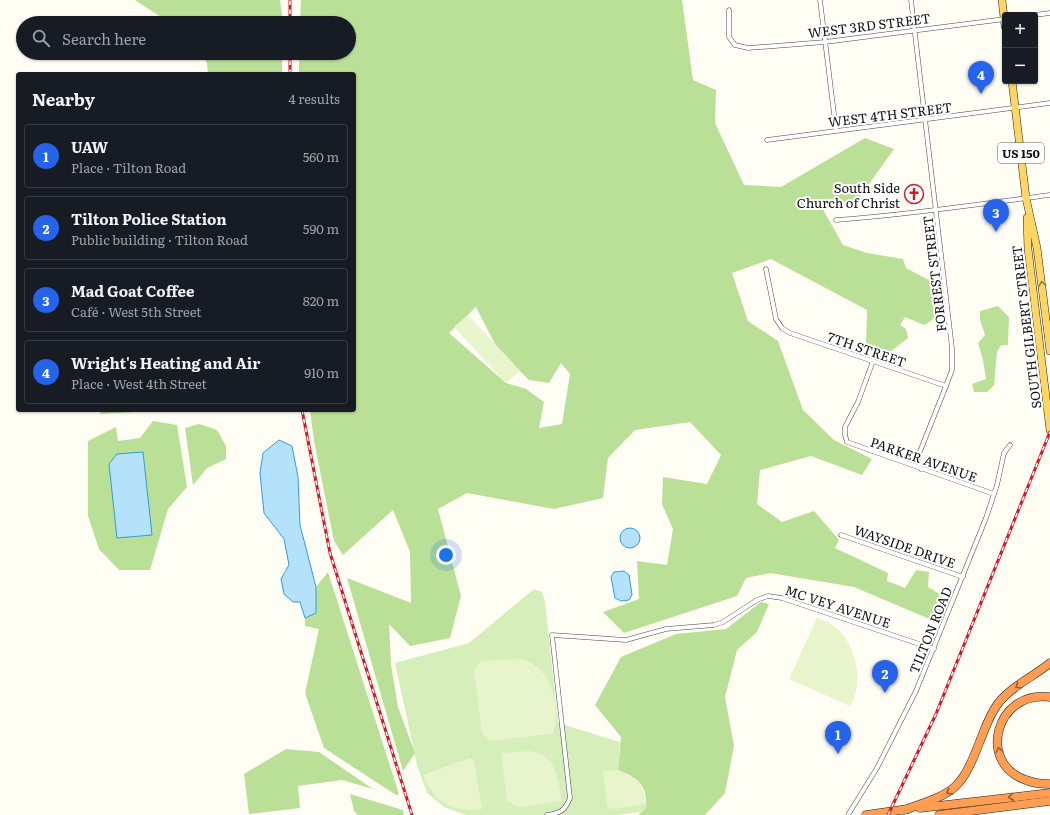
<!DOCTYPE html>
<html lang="en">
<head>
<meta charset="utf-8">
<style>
  :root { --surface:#171b24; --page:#242831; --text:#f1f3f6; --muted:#9ea1a6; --line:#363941; --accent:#2563eb }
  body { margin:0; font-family:Literata,serif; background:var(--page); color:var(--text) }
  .controls { position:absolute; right:12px; top:12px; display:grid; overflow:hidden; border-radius:4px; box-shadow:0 1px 3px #0004 }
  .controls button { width:36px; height:36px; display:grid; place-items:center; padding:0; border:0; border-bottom:1px solid var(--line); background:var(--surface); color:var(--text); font:20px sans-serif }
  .you { position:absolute; left:446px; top:555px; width:14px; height:14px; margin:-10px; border:3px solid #fff; border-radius:50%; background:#1a73e8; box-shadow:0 0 0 6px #1a73e833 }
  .badge { display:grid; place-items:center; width:26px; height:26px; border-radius:50%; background:var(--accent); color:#fff; font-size:13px; font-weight:700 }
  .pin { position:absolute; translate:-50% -33px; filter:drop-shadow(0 1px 2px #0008) }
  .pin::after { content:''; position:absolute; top:21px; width:14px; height:12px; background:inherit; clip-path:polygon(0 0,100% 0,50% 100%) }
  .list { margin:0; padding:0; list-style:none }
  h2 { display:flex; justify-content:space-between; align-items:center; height:52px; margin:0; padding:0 16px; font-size:17px }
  h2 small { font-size:13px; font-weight:400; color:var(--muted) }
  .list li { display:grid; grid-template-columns:26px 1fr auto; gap:12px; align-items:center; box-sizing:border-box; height:64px; margin:0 8px 8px; padding:0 8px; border:1px solid var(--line); border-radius:4px }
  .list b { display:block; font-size:15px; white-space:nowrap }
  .list p { margin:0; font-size:13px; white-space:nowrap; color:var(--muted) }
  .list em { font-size:13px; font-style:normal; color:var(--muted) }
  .icon { flex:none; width:22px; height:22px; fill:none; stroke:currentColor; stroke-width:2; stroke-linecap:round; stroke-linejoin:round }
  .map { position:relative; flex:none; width:1050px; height:815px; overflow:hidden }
  .search { position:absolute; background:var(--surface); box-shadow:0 1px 3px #0004; left:16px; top:16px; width:340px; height:44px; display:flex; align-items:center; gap:10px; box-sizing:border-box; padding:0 14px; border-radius:22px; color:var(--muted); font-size:15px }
  .panel { position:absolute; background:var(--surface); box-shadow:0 1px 3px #0004; left:16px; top:72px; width:340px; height:340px; border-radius:4px }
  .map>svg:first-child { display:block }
  .green { fill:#d6eeb9 }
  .forest { fill:#bae097; fill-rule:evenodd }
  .pitch { fill:#e7f4cc }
  .water { fill:#b4e2fb; stroke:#349bd9 }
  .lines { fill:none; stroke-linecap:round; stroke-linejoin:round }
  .street-casing { stroke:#444; stroke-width:5 }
  .primary-casing { stroke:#222; stroke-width:8 }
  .highway-casing { stroke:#222; stroke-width:9 }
  .street { stroke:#fff; stroke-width:4 }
  .primary { stroke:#ffd664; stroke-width:7 }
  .highway { stroke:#ff9e52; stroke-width:8 }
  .rail-casing { stroke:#cf1b27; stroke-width:3 }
  .rail { stroke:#fff; stroke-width:1.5; stroke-dasharray:4.5; stroke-linecap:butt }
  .oneway { stroke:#947d3f }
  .oneway2 { stroke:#945f35 }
  .labels { text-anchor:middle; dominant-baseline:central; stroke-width:4; stroke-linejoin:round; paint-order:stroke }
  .shield { fill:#fff; stroke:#585858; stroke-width:1 }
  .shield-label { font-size:12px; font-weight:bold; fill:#111 }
  .street-label { font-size:13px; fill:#111; stroke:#fff }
  .poi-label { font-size:13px; fill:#111; stroke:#fff; text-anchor:end }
</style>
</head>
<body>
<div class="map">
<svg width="1050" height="815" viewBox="0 0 1050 815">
  <rect width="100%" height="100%" fill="#fffdf4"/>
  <!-- green -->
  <polygon class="green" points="534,589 542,592 545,601 558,723 620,742 618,770 633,776 646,804 646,808 641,812 617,815 466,815 444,807 427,793 417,765 395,663 469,643"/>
  <!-- forest -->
  <g class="forest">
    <polygon points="135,0 280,0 283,23 170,23"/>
    <path d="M 301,0 L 682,0 L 693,80 L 716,90 L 715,123 L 744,185 L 781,187 L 865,138 L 894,149 L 857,201 L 821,206 L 843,245 L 867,253 L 903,259 L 906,268 L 940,286 C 942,307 944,314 924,325 L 905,317 L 900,325 L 906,329 L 908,338 L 886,355 L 866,344 L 867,310 L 771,259 L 732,273 L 748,321 L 778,341 L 803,410 L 834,440 L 872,459 L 862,475 L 811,456 L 760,470 L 757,504 L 782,522 L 814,511 L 839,540 L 835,548 L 888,573 L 887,581 L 905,588 L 916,570 L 929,572 L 928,587 L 948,599 L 939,623 L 854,587 L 770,573 L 746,578 L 737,596 L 624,633 L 603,612 L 639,599 L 637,561 L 667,565 L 673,529 L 662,504 L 663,477 L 707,484 L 721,455 L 690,422 L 635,430 L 608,458 L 603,498 L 554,509 L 467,493 L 438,509 L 461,596 L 450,638 L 410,646 L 389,624 L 391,665 L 398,707 L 415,753 L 403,771 L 347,578 L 411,603 L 410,552 L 393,510 L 343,555 L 334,541 L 314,441 L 310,410 L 354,410 L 354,74 L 299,74 L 299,53 L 349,53 L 349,23 L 300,23 ZM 476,307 L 495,344 L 520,371 L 529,380 L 549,383 L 561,363 L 570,374 L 562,424 L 539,428 L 544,402 L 526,389 L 506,383 L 449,333 Z"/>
    <polygon points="201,53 282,53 282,74 208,74 207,63"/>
    <polygon points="998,306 1009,317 1008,345 1001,345 997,352 994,385 987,392 974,392 972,384 986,379 983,360 978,343 985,335 980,320 980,311"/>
    <polygon points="101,410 171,410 100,414"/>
    <polygon points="153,421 177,425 187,487 168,509 150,570 119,570 99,549 88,516 88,441 116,427 118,441 140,438"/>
    <polygon points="199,424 217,430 226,446 226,459 207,468 193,485 185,428"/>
    <polygon points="328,572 399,794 396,795 324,748 305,693 319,629 305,626 305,618 316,613 316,587"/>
    <path d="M 761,602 L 769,604 L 757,632 L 737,650 L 725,697 L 734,746 L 725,793 L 705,815 L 638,815 L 646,808 C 648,785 637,777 618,770 L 621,737 L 595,705 L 621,657 L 676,634 L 726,629 Z"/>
    <polygon points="286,749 319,752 373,789 342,780 298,786 300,808 249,814 244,774"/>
    <polygon points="350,794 403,810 404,815 358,815 354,811"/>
  </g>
  <!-- pitch -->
  <g class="pitch">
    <polygon points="468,315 520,371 506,383 454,327"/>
    <path d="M 817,618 C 823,620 829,622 834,626 C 856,643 865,683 850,706 L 789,679 Z"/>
    <path d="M 517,659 C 550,660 562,708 553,734 L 490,741 L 482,734 L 474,670 L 481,661 Z"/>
    <path d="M 530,751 C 557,755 557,778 562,801 L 522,807 L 515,806 L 507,800 L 501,753 Z"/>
    <path d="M 470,758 L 474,761 L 482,809 C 453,814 433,801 423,775 Z"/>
    <path d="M 618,770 C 638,778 643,783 646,804 L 612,809 L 607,806 L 603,771 Z"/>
  </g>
  <!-- water -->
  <g class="water">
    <polygon points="279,440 292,446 298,477 300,525 316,587 316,613 305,618 300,602 293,602 284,594 281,579 289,565 284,539 264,513 260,473 263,453"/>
    <polygon points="143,452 152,535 117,538 109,464 117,454"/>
    <circle cx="630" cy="538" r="10"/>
    <polygon points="624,571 629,575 632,595 629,600 621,601 615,598 611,577 614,572"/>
  </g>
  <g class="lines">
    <defs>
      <g id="street">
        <polyline points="820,0 836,130"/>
        <polyline points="911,0 952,348 952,370 946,386 917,459 921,469"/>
        <polyline points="729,10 729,37 735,45 748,48 825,42 1005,19"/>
        <polyline points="1035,15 1050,13"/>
        <polyline points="767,140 1050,103"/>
        <path d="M 836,220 C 908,215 979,204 1050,195"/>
        <polyline points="766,269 776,319 782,328 790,333 946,386"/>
        <polyline points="873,361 858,402 845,427 845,435 847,442 994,494"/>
        <polyline points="841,535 963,577"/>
        <path d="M 547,815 C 560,813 565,811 570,798 L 552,635 L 626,640 L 666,629 L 714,625 L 723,622 L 757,600 L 768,596 L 782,598 L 934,649"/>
        <polyline points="848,815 877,768 916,691 986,518 997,485 1004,453 1010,445"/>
      </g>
      <g id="primary">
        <polyline points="1002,0 1005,26"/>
        <polyline points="1012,81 1026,198 1037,248 1050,351"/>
        <polyline points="1027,218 1028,249 1050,430"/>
      </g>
      <g id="highway">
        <path d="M 1050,697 C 995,690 977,764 1026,780 C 1033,783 1042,784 1050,784"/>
        <polyline points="920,808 1050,793"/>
        <path d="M 904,810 C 954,792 960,793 980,741 C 985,729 989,716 997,705 C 1010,687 1033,677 1050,663"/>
        <polyline points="866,815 908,809"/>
        <polyline points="939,815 1050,801"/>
      </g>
    </defs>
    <!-- street casing -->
    <use href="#street" class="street-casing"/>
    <!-- primary casing -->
    <use href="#primary" class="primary-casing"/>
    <!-- highway casing -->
    <use href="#highway" class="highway-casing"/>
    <!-- street -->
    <use href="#street" class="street"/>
    <!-- primary -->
    <use href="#primary" class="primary"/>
    <!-- highway -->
    <use href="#highway" class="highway"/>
    <defs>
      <g id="rail">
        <polyline points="290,23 290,0"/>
        <polyline points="290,74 290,53"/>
        <polyline points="302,410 330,553 412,815"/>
        <polyline points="888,815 936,714 1050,432"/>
      </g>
    </defs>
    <!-- rail casing -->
    <use href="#rail" class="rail-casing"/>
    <!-- rail -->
    <use href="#rail" class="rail"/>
  </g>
  <!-- one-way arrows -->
  <defs><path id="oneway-chevron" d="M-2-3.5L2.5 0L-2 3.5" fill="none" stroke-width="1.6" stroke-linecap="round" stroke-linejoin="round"/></defs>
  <use class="oneway" href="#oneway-chevron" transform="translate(1042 284) rotate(-97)"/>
  <g class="oneway2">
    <use href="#oneway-chevron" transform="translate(1018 686) rotate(145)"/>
    <use href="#oneway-chevron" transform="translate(999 750) rotate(-103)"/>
    <use href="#oneway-chevron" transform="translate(949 792) rotate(147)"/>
    <use href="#oneway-chevron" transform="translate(1011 797) rotate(173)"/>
  </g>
  <!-- icons -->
  <defs>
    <symbol id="church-ring" viewBox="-11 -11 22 22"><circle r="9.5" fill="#fff" stroke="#cf1b27" stroke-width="1.5"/><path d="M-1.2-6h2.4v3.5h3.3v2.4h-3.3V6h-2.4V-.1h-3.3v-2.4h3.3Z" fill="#cf1b27"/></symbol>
  </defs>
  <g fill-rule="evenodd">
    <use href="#church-ring" x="903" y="183" width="22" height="22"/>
  </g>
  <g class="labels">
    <!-- shield labels -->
    <rect class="shield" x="998" y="143" width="46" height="20" rx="3"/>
    <g class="shield-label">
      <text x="1021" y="153">US 150</text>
    </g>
    <!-- street labels -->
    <g class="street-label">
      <text transform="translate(869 25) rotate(-7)">WEST 3RD STREET</text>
      <text transform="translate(890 114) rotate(-7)">WEST 4TH STREET</text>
      <text transform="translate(934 274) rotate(-97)">FORREST STREET</text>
      <text transform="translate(1026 327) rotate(-97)">SOUTH GILBERT STREET</text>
      <text transform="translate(867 349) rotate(19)">7TH STREET</text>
      <text transform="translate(924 459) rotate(19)">PARKER AVENUE</text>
      <text transform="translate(905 546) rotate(19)">WAYSIDE DRIVE</text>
      <text transform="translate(838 606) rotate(18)">MC VEY AVENUE</text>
      <text transform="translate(930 630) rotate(-68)">TILTON ROAD</text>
    </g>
    <!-- poi labels -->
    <g class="poi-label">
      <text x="900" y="187">South Side<tspan x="900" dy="15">Church of Christ</tspan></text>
    </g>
  </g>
</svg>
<div class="controls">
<button>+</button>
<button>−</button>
</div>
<div class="you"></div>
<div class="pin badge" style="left:838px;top:754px">1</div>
<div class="pin badge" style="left:885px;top:693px">2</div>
<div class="pin badge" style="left:996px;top:232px">3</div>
<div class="pin badge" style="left:981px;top:94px">4</div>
<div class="search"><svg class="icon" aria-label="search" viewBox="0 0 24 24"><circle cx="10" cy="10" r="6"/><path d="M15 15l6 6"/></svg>Search here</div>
<section class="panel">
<h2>Nearby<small>4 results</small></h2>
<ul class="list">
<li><span class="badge">1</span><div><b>UAW</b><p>Place · Tilton Road</p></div><em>560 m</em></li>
<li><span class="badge">2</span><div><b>Tilton Police Station</b><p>Public building · Tilton Road</p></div><em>590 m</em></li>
<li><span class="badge">3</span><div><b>Mad Goat Coffee</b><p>Café · West 5th Street</p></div><em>820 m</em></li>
<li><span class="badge">4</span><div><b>Wright's Heating and Air</b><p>Place · West 4th Street</p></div><em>910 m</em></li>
</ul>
</section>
</div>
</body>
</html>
